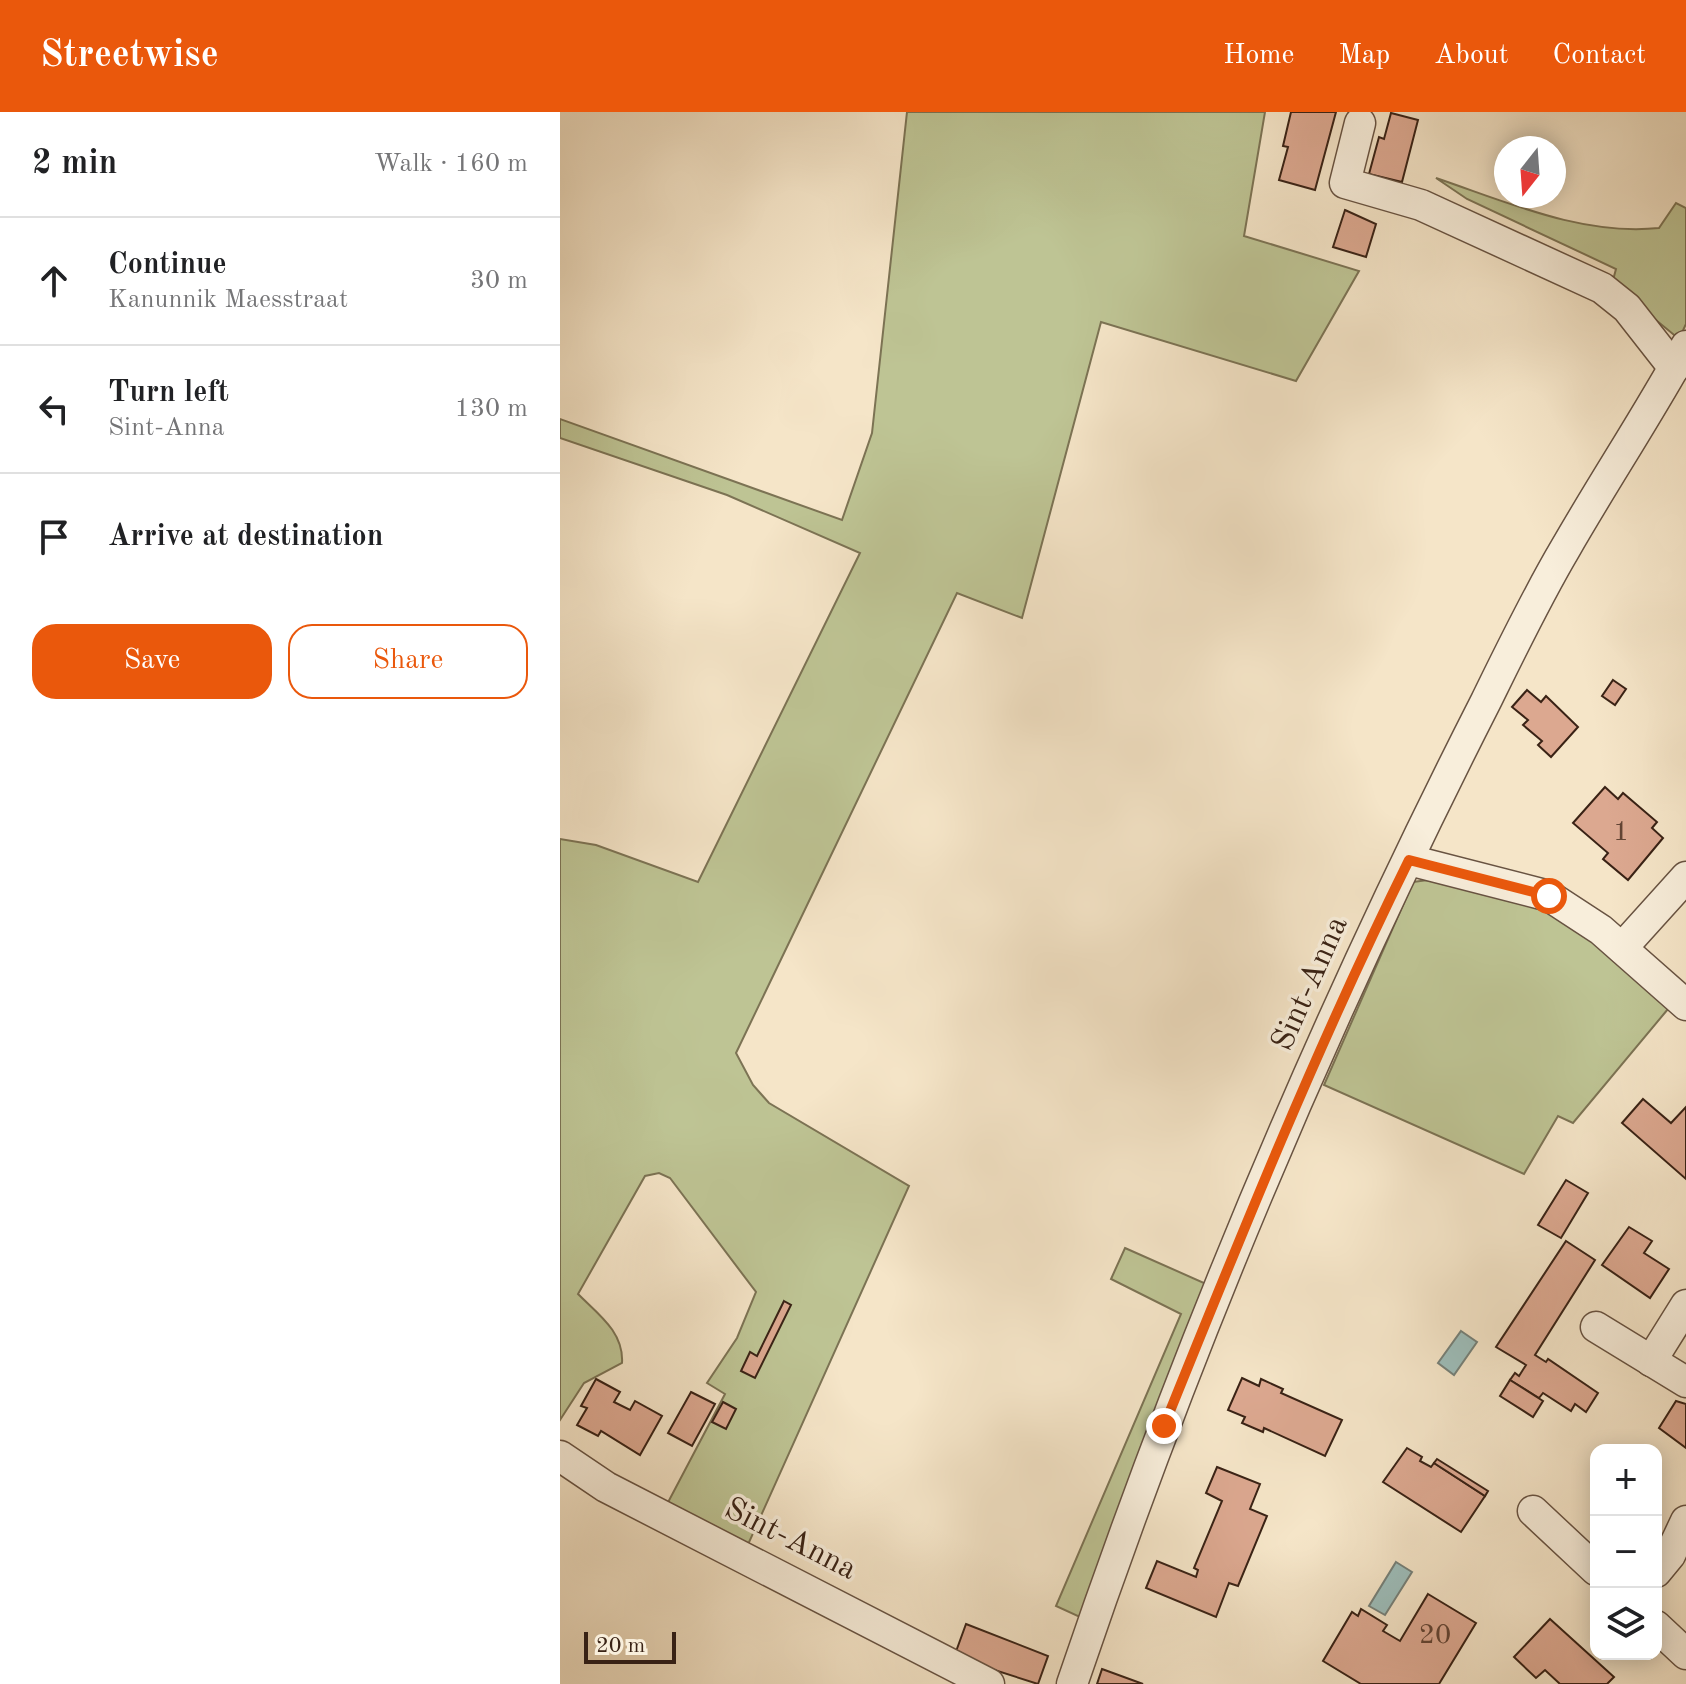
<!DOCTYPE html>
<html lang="en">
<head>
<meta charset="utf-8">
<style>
  :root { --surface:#fff; --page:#f2f2f2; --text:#202124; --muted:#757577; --line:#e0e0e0; --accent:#ea580c }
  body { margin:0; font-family:"Old Standard TT",serif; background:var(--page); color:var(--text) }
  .controls { position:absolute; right:24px; bottom:24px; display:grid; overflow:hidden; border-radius:16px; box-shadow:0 4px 20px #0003 }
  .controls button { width:72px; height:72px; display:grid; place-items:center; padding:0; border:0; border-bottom:2px solid var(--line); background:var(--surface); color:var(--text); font:40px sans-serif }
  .compass { position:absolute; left:934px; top:24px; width:72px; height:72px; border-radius:50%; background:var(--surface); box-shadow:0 4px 20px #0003; rotate:197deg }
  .scale { position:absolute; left:24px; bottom:20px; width:92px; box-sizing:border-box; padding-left:8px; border:4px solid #392215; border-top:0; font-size:22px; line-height:28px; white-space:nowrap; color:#392215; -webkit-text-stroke:6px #f8eedb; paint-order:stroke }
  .stop { position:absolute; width:24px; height:24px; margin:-18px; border:6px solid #ea580c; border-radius:50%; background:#fff }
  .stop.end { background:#ea580c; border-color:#fff; box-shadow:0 2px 8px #0008 }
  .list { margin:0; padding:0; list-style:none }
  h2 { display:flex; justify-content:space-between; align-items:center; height:104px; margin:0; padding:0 32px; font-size:34px }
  h2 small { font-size:26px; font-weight:400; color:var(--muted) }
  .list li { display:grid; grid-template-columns:52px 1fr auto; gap:24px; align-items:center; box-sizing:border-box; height:128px; padding:0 32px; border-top:2px solid var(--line) }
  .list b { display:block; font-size:30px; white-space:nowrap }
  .list p { margin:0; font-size:26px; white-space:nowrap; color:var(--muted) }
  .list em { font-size:26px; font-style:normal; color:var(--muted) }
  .actions { display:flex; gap:16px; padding:24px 32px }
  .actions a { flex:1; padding:18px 0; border:2px solid var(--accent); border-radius:24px; text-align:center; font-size:28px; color:var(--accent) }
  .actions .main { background:var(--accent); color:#fff }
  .icon { flex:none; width:44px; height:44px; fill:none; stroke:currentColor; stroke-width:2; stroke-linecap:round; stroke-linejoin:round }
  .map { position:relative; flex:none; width:1126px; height:1572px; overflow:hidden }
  header { display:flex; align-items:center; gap:48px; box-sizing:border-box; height:112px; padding:0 40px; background:var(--accent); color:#fff }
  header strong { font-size:38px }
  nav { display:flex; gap:44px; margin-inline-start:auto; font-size:28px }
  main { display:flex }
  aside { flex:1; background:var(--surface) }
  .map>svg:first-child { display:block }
  .green { fill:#bec494; stroke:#7c7354; stroke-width:2 }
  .water { fill:#9dbebb; stroke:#758079; stroke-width:2 }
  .building { fill:#dca890; stroke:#392215; stroke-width:2 }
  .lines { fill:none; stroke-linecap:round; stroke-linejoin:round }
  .minor-casing { stroke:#685342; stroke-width:33 }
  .minor { stroke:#f8eedb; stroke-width:30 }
  .route { stroke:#ea580c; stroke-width:10 }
  .labels { text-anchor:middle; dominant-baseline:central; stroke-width:7; stroke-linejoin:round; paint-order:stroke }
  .number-label { font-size:28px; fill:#624434 }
  .street-label { font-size:32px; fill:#392215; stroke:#f8eedb }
</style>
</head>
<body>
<header>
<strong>Streetwise</strong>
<nav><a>Home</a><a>Map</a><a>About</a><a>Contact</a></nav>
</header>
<main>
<aside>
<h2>2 min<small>Walk · 160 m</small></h2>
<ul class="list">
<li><svg class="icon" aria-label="ahead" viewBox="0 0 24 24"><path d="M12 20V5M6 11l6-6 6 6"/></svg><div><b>Continue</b><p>Kanunnik Maesstraat</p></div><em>30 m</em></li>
<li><svg class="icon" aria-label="left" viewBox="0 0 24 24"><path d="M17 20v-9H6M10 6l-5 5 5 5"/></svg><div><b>Turn left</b><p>Sint-Anna</p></div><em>130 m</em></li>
<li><svg class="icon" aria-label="arrive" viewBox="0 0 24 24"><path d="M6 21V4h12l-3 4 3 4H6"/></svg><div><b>Arrive at destination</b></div></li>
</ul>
<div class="actions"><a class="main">Save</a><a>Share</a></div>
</aside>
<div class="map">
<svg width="1126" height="1572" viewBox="0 0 1126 1572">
  <rect width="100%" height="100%" fill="#f5e5c8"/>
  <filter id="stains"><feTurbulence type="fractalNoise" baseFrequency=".0025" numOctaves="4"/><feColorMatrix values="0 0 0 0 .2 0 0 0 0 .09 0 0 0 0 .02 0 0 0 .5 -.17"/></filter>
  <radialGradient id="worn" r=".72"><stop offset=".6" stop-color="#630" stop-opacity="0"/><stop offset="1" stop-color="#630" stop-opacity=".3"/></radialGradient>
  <!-- green -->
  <g class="green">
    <path d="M 347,0 L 705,0 L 684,124 L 799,159 L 736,269 L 541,210 L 462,506 L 397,481 L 176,941 L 193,973 L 209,991 L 349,1074 L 186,1437 L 105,1396 L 165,1282 L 147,1271 L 177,1226 L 196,1180 L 110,1066 L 99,1061 L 85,1064 L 18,1182 C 38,1202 64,1220 62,1251 L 24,1271 L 0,1308 L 0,727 L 36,733 L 138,770 L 300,441 L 167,383 L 0,326 L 0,307 L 282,408 L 312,321 Z"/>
    <path d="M 876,66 C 947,90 1022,124 1099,116 L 1116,91 L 1126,96 L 1126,212 L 1119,227 L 1052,172 L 1056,157 L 907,87 Z"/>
    <polygon points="868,768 972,792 1018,816 1108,897 1013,1011 998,1004 964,1062 764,973 853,770"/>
    <polygon points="565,1136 653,1175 522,1506 496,1494 621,1202 551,1167"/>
  </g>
  <!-- water -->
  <g class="water">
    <polygon points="901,1219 917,1230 894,1263 878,1251"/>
    <polygon points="836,1450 852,1460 825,1503 809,1494"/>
  </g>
  <!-- building -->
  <g class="building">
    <polygon points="731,0 776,0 755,78 719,68 728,35 723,34"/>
    <polygon points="831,1 858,8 842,70 809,62 819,25 824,27"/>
    <polygon points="785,98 816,112 806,145 773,135"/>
    <polygon points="1053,568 1066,577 1055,593 1042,584"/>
    <polygon points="967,578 981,590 986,584 1018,615 991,645 978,633 982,629 963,613 968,608 952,595"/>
    <polygon points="1045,675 1058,687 1063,681 1097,710 1092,716 1103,726 1068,768 1043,747 1048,741 1013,711"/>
    <polygon points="1083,987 1111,1011 1126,995 1126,1067 1062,1011"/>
    <polygon points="1006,1068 1028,1081 1001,1126 978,1113"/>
    <polygon points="1069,1115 1092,1129 1084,1141 1109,1157 1090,1186 1042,1153"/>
    <polygon points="1006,1129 1035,1148 975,1243 986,1250 988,1247 1038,1281 1026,1300 1015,1292 1011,1299 983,1281 979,1286 950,1268 955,1261 959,1264 966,1253 936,1235"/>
    <polygon points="224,1189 231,1193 195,1266 181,1259 190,1240 197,1244"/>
    <polygon points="682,1266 699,1274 701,1267 723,1277 721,1281 782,1308 765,1344 704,1316 703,1320 682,1311 685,1305 668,1298"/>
    <polygon points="36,1267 60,1280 54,1290 70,1298 75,1289 102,1304 80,1343 41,1319 38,1324 17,1313 27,1296 21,1294"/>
    <polygon points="950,1268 983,1289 973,1305 940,1284"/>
    <polygon points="131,1280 155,1292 132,1334 108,1321"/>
    <polygon points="1116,1289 1126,1292 1126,1336 1099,1316"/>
    <polygon points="163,1290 176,1297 166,1317 152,1310"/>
    <polygon points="847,1336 862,1345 860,1349 871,1355 874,1351 925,1384 901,1420 823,1370"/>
    <polygon points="877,1347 928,1379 925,1384 874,1351"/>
    <polygon points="657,1355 700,1372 690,1397 707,1404 678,1474 669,1471 656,1505 586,1476 597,1449 636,1465 638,1458 634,1456 662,1389 646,1381"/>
    <polygon points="868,1482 916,1511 879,1572 801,1572 763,1549 792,1500 798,1504 801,1497 827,1513 823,1519 840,1529"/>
    <polygon points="990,1507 1054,1565 1047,1572 1000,1572 985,1558 976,1566 954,1545"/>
    <polygon points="406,1512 488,1544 478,1572 394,1545"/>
    <polygon points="542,1557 583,1572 537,1572"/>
  </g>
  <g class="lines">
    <defs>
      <g id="minor">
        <polyline points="800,11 785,71 861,93 1042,176 1067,196 1114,256"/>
        <polyline points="849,748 989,784 1041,818 1126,893"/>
        <polyline points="1062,836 1126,765"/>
        <polyline points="1036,1215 1126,1270"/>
        <polyline points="1091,1249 1126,1193"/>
        <polyline points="0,1344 46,1375 429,1572"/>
        <polyline points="973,1399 1036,1458"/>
        <polyline points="1096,1460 1110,1443 1126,1409"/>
        <polyline points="1096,1514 1126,1542"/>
        <path d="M 512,1572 C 626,1236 765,905 926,589 C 951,538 976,486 1005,437 C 1044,369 1088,303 1126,234"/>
      </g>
    </defs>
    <!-- minor casing -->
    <use href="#minor" class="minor-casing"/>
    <!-- minor -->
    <use href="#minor" class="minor"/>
  </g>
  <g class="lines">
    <!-- route -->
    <path class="route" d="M 604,1314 C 681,1123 758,932 849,748 L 989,784"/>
  </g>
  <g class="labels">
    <!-- number labels -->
    <g class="number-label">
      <text x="1061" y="721">1</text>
      <text x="875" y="1524">20</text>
    </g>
    <!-- street labels -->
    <g class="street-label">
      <text transform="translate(751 872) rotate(-66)">Sint-Anna</text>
      <text transform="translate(230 1428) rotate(27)">Sint-Anna</text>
    </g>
  </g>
  <rect width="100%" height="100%" filter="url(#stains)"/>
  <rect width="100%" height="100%" fill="url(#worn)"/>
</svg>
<div class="controls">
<button>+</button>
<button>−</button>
<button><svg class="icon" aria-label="layers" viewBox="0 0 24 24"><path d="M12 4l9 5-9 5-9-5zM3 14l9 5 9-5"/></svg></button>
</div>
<svg class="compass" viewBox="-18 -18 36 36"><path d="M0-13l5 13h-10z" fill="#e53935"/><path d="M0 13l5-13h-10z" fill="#757577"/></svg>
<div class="scale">20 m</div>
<div class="stop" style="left:989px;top:784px"></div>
<div class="stop end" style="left:604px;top:1314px"></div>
</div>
</main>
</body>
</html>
